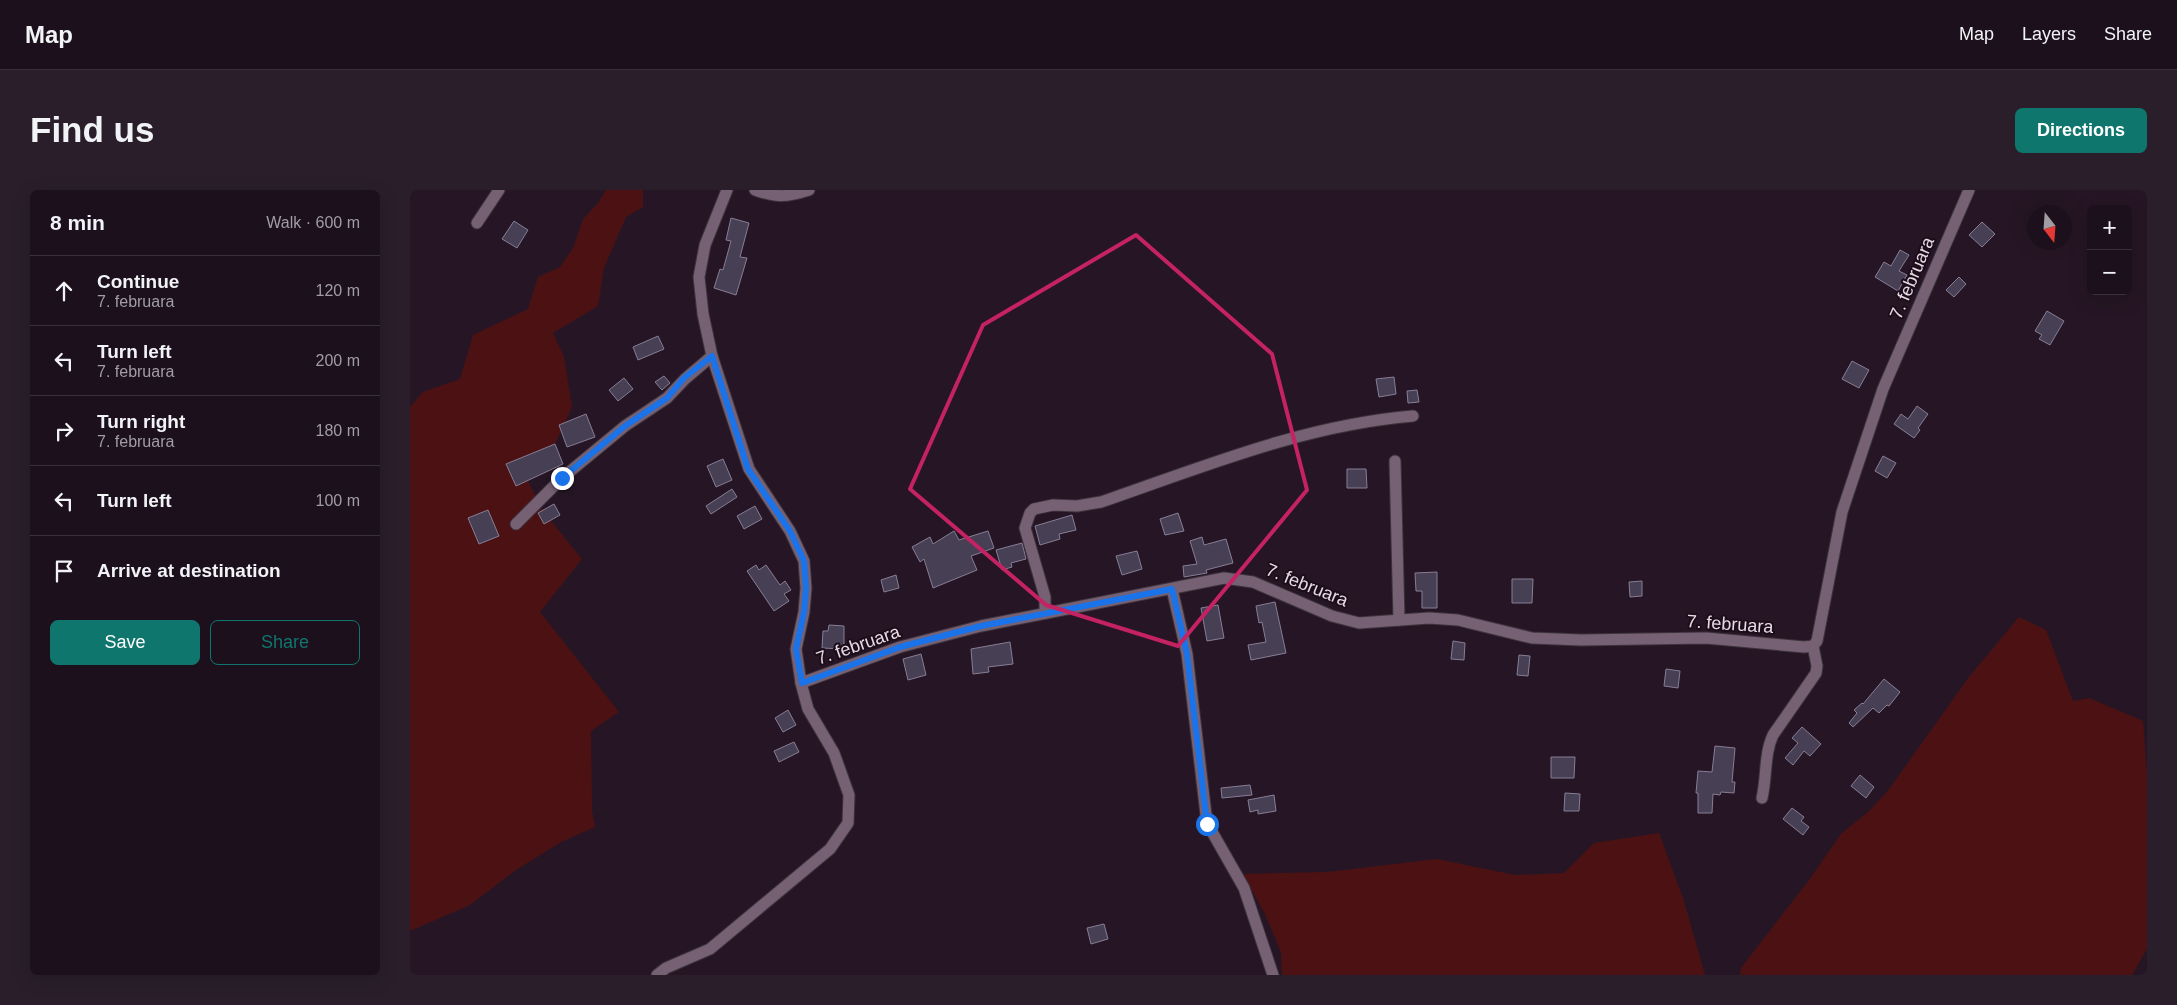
<!DOCTYPE html>
<html lang="en">
<head>
<meta charset="utf-8">
<style>
  :root { --surface:#1c101c; --page:#291e29; --text:#f1f3f6; --muted:#a09da3; --line:#3a303b; --accent:#0f766e }
  body { margin:0; font-family:Helvetica,sans-serif; background:var(--page); color:var(--text) }
  .controls { position:absolute; right:15px; top:15px; display:grid; overflow:hidden; border-radius:8px; box-shadow:0 5px 20px #0002 }
  .controls button { width:45px; height:45px; display:grid; place-items:center; padding:0; border:0; border-bottom:1px solid var(--line); background:var(--surface); color:var(--text); font:25px sans-serif }
  .compass { position:absolute; left:1617px; top:15px; width:45px; height:45px; border-radius:50%; background:var(--surface); box-shadow:0 5px 20px #0002; rotate:163deg }
  .stop { position:absolute; width:15px; height:15px; margin:-11px; border:4px solid #1a73e8; border-radius:50%; background:#fff }
  .stop.end { background:#1a73e8; border-color:#fff; box-shadow:0 1px 5px #0008 }
  .list { margin:0; padding:0; list-style:none }
  h2 { display:flex; justify-content:space-between; align-items:center; height:65px; margin:0; padding:0 20px; font-size:21px }
  h2 small { font-size:16px; font-weight:400; color:var(--muted) }
  .list li { display:grid; grid-template-columns:32px 1fr auto; gap:15px; align-items:center; box-sizing:border-box; height:70px; padding:0 20px; border-top:1px solid var(--line) }
  .list b { display:block; font-size:19px; white-space:nowrap }
  .list p { margin:0; font-size:16px; white-space:nowrap; color:var(--muted) }
  .list em { font-size:16px; font-style:normal; color:var(--muted) }
  .actions { display:flex; gap:10px; padding:15px 20px }
  .actions a { flex:1; padding:11px 0; border:1px solid var(--accent); border-radius:8px; text-align:center; font-size:18px; color:var(--accent) }
  .actions .main { background:var(--accent); color:#fff }
  .icon { flex:none; width:28px; height:28px; fill:none; stroke:currentColor; stroke-width:2; stroke-linecap:round; stroke-linejoin:round }
  .map { position:relative; flex:none; width:1737px; height:785px; overflow:hidden; border-radius:8px }
  header { display:flex; align-items:center; gap:30px; box-sizing:border-box; height:70px; padding:0 25px; background:var(--surface); border-bottom:1px solid var(--line) }
  header strong { font-size:24px }
  nav { display:flex; gap:28px; margin-inline-start:auto; font-size:18px }
  .intro { display:flex; align-items:center; justify-content:space-between; box-sizing:border-box; height:120px; padding:0 30px }
  h1 { margin:0; font-size:35px }
  .button { padding:12px 22px; border-radius:8px; background:var(--accent); color:#fff; font-size:18px; font-weight:700 }
  main { display:flex; gap:30px; padding:0 30px }
  aside { flex:1; background:var(--surface); border-radius:8px; box-shadow:0 5px 20px #0002 }
  .map>svg:first-child { display:block }
  .green { fill:#4c1213 }
  .building { fill:#473f54; stroke:#877e96 }
  .lines { fill:none; stroke-linecap:round; stroke-linejoin:round }
  .street-casing { stroke:#3e333d; stroke-width:13 }
  .street { stroke:#756173; stroke-width:11 }
  .route { stroke:#1a73e8; stroke-width:6 }
  .marked { fill:none; stroke:#c42262; stroke-width:4; stroke-linejoin:round }
  .labels { text-anchor:middle; dominant-baseline:central; stroke-width:4; stroke-linejoin:round; paint-order:stroke }
  .street-label { font-size:18px; fill:#e6dbe5; stroke:#1d0d1b }
</style>
</head>
<body>
<header>
<strong>Map</strong>
<nav><a>Map</a><a>Layers</a><a>Share</a></nav>
</header>
<div class="intro"><h1>Find us</h1><a class="button">Directions</a></div>
<main>
<aside>
<h2>8 min<small>Walk · 600 m</small></h2>
<ul class="list">
<li><svg class="icon" aria-label="ahead" viewBox="0 0 24 24"><path d="M12 20V5M6 11l6-6 6 6"/></svg><div><b>Continue</b><p>7. februara</p></div><em>120 m</em></li>
<li><svg class="icon" aria-label="left" viewBox="0 0 24 24"><path d="M17 20v-9H6M10 6l-5 5 5 5"/></svg><div><b>Turn left</b><p>7. februara</p></div><em>200 m</em></li>
<li><svg class="icon" aria-label="right" viewBox="0 0 24 24"><path d="M7 20v-9h11M14 6l5 5-5 5"/></svg><div><b>Turn right</b><p>7. februara</p></div><em>180 m</em></li>
<li><svg class="icon" aria-label="left" viewBox="0 0 24 24"><path d="M17 20v-9H6M10 6l-5 5 5 5"/></svg><div><b>Turn left</b></div><em>100 m</em></li>
<li><svg class="icon" aria-label="arrive" viewBox="0 0 24 24"><path d="M6 21V4h12l-3 4 3 4H6"/></svg><div><b>Arrive at destination</b></div></li>
</ul>
<div class="actions"><a class="main">Save</a><a>Share</a></div>
</aside>
<div class="map">
<svg width="1737" height="785" viewBox="0 0 1737 785">
  <rect width="100%" height="100%" fill="#261625"/>
  <!-- green -->
  <g class="green">
    <polygon points="196,0 233,0 233,17 216,27 194,78 188,116 143,143 154,167 162,217 137,272 117,289 133,321 172,369 130,422 209,522 181,541 182,621 185,637 151,652 106,680 60,715 0,741 0,217 13,202 50,189 63,145 118,119 128,87 150,77 163,58 173,29 188,13"/>
    <polygon points="1609,427 1636,440 1663,511 1679,508 1733,531 1737,583 1737,759 1722,785 1330,785 1331,778 1399,690 1431,644 1458,622 1477,602 1559,487"/>
    <polygon points="1249,643 1274,711 1295,785 872,785 871,762 854,722 833,684 917,682 1027,669 1105,685 1154,683 1184,653"/>
  </g>
  <!-- building -->
  <g class="building">
    <polygon points="321,28 339,33 330,67 337,68 326,105 304,98 310,79 313,80 321,51 316,50"/>
    <polygon points="104,31 118,40 107,58 92,49"/>
    <polygon points="1572,32 1585,44 1572,57 1559,45"/>
    <polygon points="1490,60 1499,65 1489,81 1497,85 1488,101 1465,87 1474,72 1481,76"/>
    <polygon points="1549,87 1556,94 1544,107 1536,100"/>
    <polygon points="1637,121 1654,131 1640,155 1629,149 1632,145 1625,141"/>
    <polygon points="248,146 254,159 228,170 223,157"/>
    <polygon points="1442,171 1459,180 1449,198 1432,189"/>
    <polygon points="254,186 260,193 252,200 245,192"/>
    <polygon points="984,187 986,204 969,207 966,189"/>
    <polygon points="214,188 223,199 208,211 199,200"/>
    <polygon points="1007,200 1009,212 998,213 997,201"/>
    <polygon points="1507,216 1518,224 1508,238 1510,240 1504,248 1484,234 1491,224 1498,229"/>
    <polygon points="176,224 185,247 157,257 149,235"/>
    <polygon points="145,254 153,274 106,296 96,274"/>
    <polygon points="1473,266 1486,273 1477,288 1465,281"/>
    <polygon points="313,269 322,290 306,297 297,276"/>
    <polygon points="937,279 956,279 957,298 937,298"/>
    <polygon points="322,299 327,307 301,324 296,316"/>
    <polygon points="144,314 150,325 134,334 128,323"/>
    <polygon points="345,316 352,329 334,339 327,326"/>
    <polygon points="78,320 89,346 69,354 58,328"/>
    <polygon points="768,323 774,341 755,345 750,329"/>
    <polygon points="662,325 666,340 649,344 650,349 630,355 625,336"/>
    <polygon points="544,341 549,350 578,341 584,358 561,366 567,380 523,398 514,369 510,372 502,357 520,347 523,354"/>
    <polygon points="792,347 794,355 816,349 823,373 796,380 797,383 774,387 773,376 787,374 780,351"/>
    <polygon points="612,353 616,369 601,373 602,377 592,380 586,360"/>
    <polygon points="727,361 732,379 712,385 706,366"/>
    <polygon points="346,375 349,380 356,375 370,395 375,391 381,400 374,404 379,411 364,421 337,381"/>
    <polygon points="1027,382 1027,418 1012,418 1012,401 1006,401 1005,383"/>
    <polygon points="486,385 489,398 474,402 471,390"/>
    <polygon points="1102,389 1123,389 1122,413 1102,413"/>
    <polygon points="1232,391 1232,406 1220,407 1219,392"/>
    <polygon points="865,412 876,463 841,470 838,455 856,452 852,432 849,433 846,416"/>
    <polygon points="808,415 814,448 797,451 791,418"/>
    <polygon points="419,435 434,436 434,459 412,458 413,441 418,441"/>
    <polygon points="1043,451 1055,453 1054,470 1041,469"/>
    <polygon points="600,452 603,474 578,477 579,482 563,484 561,459"/>
    <polygon points="511,464 516,485 498,490 493,469"/>
    <polygon points="1109,465 1120,466 1118,486 1107,485"/>
    <polygon points="1256,479 1270,481 1268,498 1254,496"/>
    <polygon points="1474,489 1490,502 1479,516 1477,515 1469,523 1463,518 1443,537 1439,533 1447,523 1444,520 1452,513 1453,514"/>
    <polygon points="378,520 386,535 373,542 365,528"/>
    <polygon points="1392,537 1411,554 1400,566 1394,561 1383,575 1375,568 1388,553 1382,548"/>
    <polygon points="384,552 389,562 369,572 364,561"/>
    <polygon points="1305,556 1325,558 1322,592 1325,592 1324,603 1311,602 1310,605 1303,604 1302,623 1288,623 1288,603 1286,603 1288,581 1302,582"/>
    <polygon points="1141,567 1165,567 1164,588 1141,588"/>
    <polygon points="1450,585 1464,597 1456,608 1441,596"/>
    <polygon points="840,595 842,605 812,608 811,598"/>
    <polygon points="1155,603 1170,604 1169,621 1154,621"/>
    <polygon points="864,605 866,621 848,624 848,620 840,622 838,610"/>
    <polygon points="1382,618 1394,627 1391,631 1399,637 1393,645 1373,629"/>
    <polygon points="694,734 698,749 681,754 677,738"/>
  </g>
  <g class="lines">
    <defs>
      <g id="street">
        <polyline points="317,0 295,55 289,87 293,124 302,166 339,279 380,341 394,371 396,398 394,422 386,459 391,493 490,457 571,436 814,388 843,392 922,426 949,433 1019,428 1048,430 1122,448 1171,450 1296,448 1394,457 1403,456 1407,451 1432,322 1473,199 1559,0"/>
        <path d="M 345,0 C 367,8 377,7 399,0"/>
        <polyline points="67,33 89,0"/>
        <polyline points="985,271 989,430"/>
        <polyline points="106,334 152,288 215,236 257,208 275,189 302,166"/>
        <polyline points="762,399 777,464 797,633 834,698 863,785"/>
        <path d="M 635,423 L 635,407 L 615,338 L 620,323 L 624,319 L 643,315 L 667,316 L 691,312 C 793,277 894,235 1003,226"/>
        <path d="M 1352,608 C 1357,587 1354,564 1363,545 L 1406,483 L 1407,476 L 1403,456"/>
        <polyline points="247,785 256,778 300,759 420,659 438,633 439,605 424,563 398,519 391,493"/>
      </g>
    </defs>
    <!-- street casing -->
    <use href="#street" class="street-casing"/>
    <!-- street -->
    <use href="#street" class="street"/>
  </g>
  <g class="lines">
    <!-- route -->
    <polyline class="route" points="152,288 215,236 257,208 274,188 302,166 338,279 380,341 394,371 396,398 394,422 386,459 392,493 490,457 571,436 762,399 777,464 797,634"/>
  </g>
  <!-- marked area -->
  <path class="marked" d="M 726,45 L 862,164 L 897,300 L 768,456 L 636,415 L 500,299 L 573,135 Z"/>
  <g class="labels">
    <!-- street labels -->
    <g class="street-label">
      <text transform="translate(1502 88) rotate(-67)">7. februara</text>
      <text transform="translate(897 395) rotate(22)">7. februara</text>
      <text transform="translate(1320 434) rotate(4)">7. februara</text>
      <text transform="translate(448 455) rotate(-19)">7. februara</text>
    </g>
  </g>
</svg>
<div class="controls">
<button>+</button>
<button>−</button>
</div>
<svg class="compass" viewBox="-18 -18 36 36"><path d="M0-13l5 13h-10z" fill="#e53935"/><path d="M0 13l5-13h-10z" fill="#a09da3"/></svg>
<div class="stop" style="left:797px;top:634px"></div>
<div class="stop end" style="left:152px;top:288px"></div>
</div>
</main>
</body>
</html>
